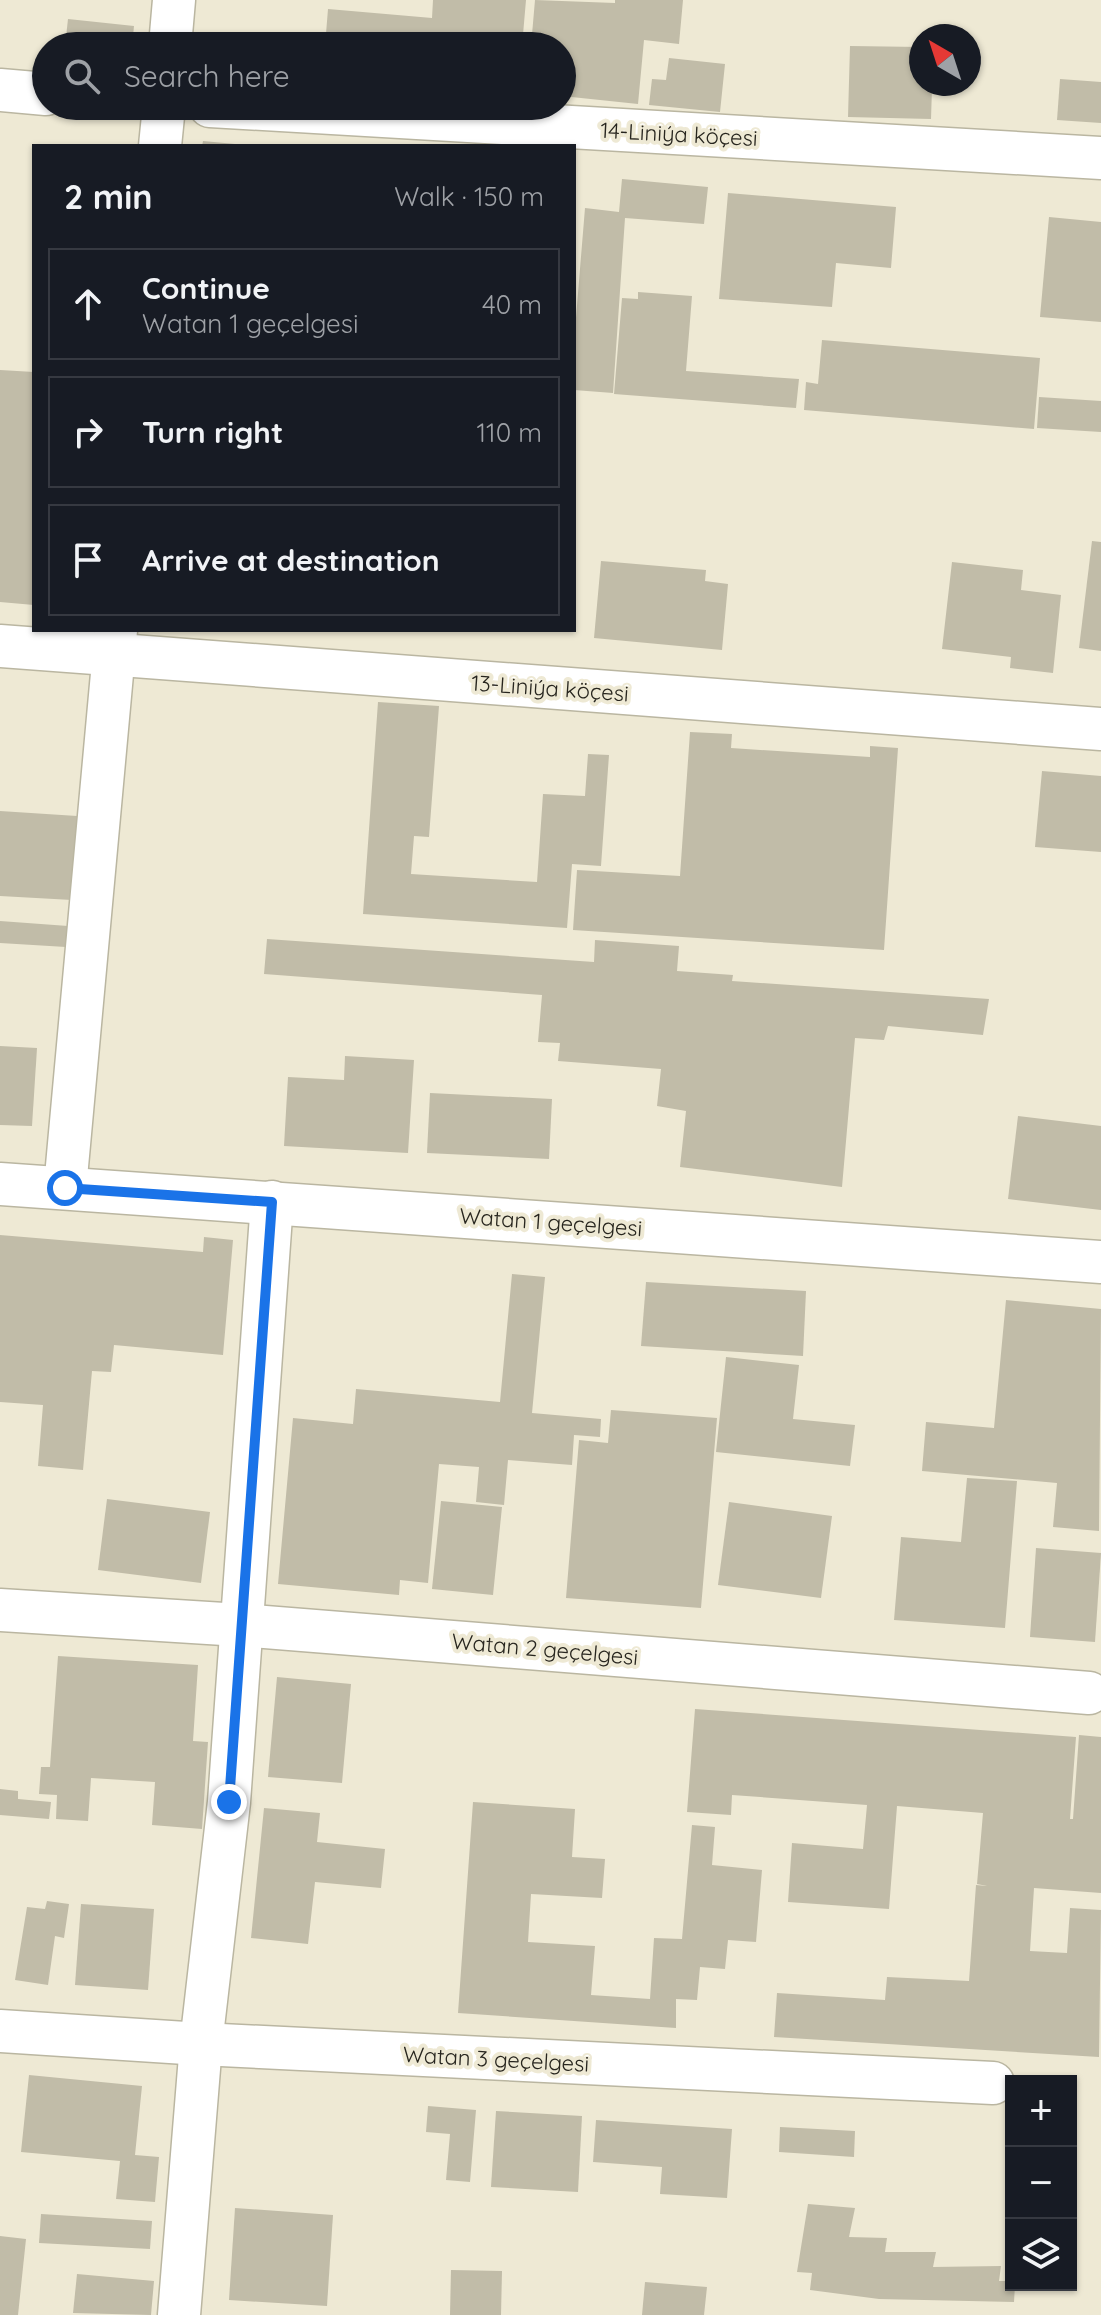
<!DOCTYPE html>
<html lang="en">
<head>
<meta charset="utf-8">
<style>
  :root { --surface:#171b24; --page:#242831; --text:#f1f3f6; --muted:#9ea1a6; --line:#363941 }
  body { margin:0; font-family:Quicksand,sans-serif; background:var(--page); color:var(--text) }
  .controls { position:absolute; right:24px; bottom:24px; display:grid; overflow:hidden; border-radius:0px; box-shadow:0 2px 6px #0004 }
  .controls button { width:72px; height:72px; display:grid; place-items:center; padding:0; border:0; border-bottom:2px solid var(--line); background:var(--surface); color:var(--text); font:40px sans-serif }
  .compass { position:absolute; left:909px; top:24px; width:72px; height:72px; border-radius:50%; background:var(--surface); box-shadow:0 2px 6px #0004; rotate:321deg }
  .stop { position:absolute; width:24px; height:24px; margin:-18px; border:6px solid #1a73e8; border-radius:50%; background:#fff }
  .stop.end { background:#1a73e8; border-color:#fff; box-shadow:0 2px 8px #0008 }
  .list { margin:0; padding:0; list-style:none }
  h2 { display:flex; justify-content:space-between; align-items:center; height:104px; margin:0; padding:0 32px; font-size:34px }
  h2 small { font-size:26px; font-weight:400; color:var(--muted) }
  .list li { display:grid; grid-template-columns:52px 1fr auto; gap:24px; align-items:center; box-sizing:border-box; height:112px; margin:0 16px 16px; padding:0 16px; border:2px solid var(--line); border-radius:0px }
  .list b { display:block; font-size:30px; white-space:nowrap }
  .list p { margin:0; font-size:26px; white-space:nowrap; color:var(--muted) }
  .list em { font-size:26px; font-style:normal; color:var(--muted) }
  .icon { flex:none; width:44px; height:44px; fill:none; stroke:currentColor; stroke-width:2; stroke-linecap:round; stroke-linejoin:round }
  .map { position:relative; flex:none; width:1101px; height:2315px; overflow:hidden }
  .search { position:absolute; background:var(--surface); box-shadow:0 2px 6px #0004; left:32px; top:32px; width:544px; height:88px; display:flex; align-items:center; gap:20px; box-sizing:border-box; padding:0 28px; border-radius:44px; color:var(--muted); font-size:30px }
  .panel { position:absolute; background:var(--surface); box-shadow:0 2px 6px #0004; left:32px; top:144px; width:544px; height:488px; border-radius:0px }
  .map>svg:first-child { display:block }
  .building { fill:#c1bca8 }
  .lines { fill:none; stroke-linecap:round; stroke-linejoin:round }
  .street-casing { stroke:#bab6a1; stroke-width:45 }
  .street { stroke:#fff; stroke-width:42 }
  .route { stroke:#1a73e8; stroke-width:10 }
  .labels { text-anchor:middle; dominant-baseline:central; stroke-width:8; stroke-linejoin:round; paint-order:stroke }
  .street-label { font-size:22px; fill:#27251e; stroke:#eee9d4 }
</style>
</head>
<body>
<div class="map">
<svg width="1101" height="2315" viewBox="0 0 1101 2315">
  <rect width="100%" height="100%" fill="#eee9d4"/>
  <!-- building -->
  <g class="building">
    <polygon points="433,0 526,0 522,46 325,46 328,9 432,18"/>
    <polygon points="535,0 615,3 615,0 683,0 679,44 644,40 638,104 562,96 562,46 531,46"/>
    <polygon points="68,19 134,26 132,46 65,46"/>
    <polygon points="850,46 921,47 921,84 941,84 941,88 932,88 931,119 848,117"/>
    <polygon points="669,58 725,64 720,112 649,105 652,79 666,80"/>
    <polygon points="1060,79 1101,82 1101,123 1057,120"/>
    <polygon points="203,141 235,144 235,146 202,146"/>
    <polygon points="622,179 708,187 704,224 625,218 613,393 574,390 574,342 585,208 619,212"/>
    <polygon points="728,193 896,207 891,268 836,263 832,307 719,299"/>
    <polygon points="1049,217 1101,222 1101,322 1040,317"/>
    <polygon points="638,292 692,296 686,371 799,379 796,408 614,394 622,298 638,299"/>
    <polygon points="822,340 1040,358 1034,429 804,410 806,382 818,384"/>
    <polygon points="0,370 34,372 34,605 0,602"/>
    <polygon points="1039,397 1101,401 1101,432 1037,428"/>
    <polygon points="1092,541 1101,542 1101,651 1079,648"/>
    <polygon points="601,561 706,570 705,581 728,584 722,650 594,638"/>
    <polygon points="952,562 1023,570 1021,590 1061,595 1053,673 1010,668 1011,657 942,649"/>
    <polygon points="378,702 439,706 429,837 414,836 411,874 537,882 543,794 585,796 588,754 609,755 601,866 572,864 567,928 363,914"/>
    <polygon points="690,732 732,734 731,748 870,757 870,746 898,748 884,950 573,930 577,870 680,876"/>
    <polygon points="1042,771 1101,776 1101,852 1035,847"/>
    <polygon points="0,811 77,816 72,900 0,896"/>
    <polygon points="0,921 68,926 66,947 0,943"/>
    <polygon points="267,939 594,962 595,940 679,946 677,971 733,975 732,981 989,999 983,1035 888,1026 884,1040 855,1038 842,1187 680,1167 686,1111 657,1106 661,1069 558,1061 560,1043 538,1042 542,995 264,974"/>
    <polygon points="0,1046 37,1048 32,1126 0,1125"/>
    <polygon points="345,1056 414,1060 408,1153 284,1146 288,1077 344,1080"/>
    <polygon points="430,1093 552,1099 549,1159 427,1153"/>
    <polygon points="1018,1116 1101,1126 1101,1210 1008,1199"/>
    <polygon points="0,1235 203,1252 204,1237 233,1240 223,1355 114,1345 111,1372 92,1371 83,1470 38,1466 43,1405 0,1402"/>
    <polygon points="512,1274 545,1277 532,1413 601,1419 600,1437 574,1435 572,1465 508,1460 504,1505 476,1502 479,1467 439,1464 428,1583 400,1580 399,1595 278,1584 293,1418 353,1424 356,1389 500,1402"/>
    <polygon points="646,1282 806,1291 803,1356 641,1346"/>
    <polygon points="1006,1300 1101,1309 1099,1531 1053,1527 1057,1483 922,1471 926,1422 994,1428"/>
    <polygon points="726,1357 799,1365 793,1419 855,1425 850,1466 716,1452"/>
    <polygon points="611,1410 717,1418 701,1608 566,1598 579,1440 608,1443"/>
    <polygon points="967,1478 1017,1481 1005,1628 894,1620 901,1537 961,1542"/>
    <polygon points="107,1499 210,1512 201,1583 98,1570"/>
    <polygon points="441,1501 502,1507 493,1595 432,1589"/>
    <polygon points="729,1502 832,1516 821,1598 718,1585"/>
    <polygon points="1036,1548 1101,1553 1095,1642 1030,1637"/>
    <polygon points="58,1656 198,1665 193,1741 208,1742 202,1829 152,1825 155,1782 91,1778 88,1821 56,1819 57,1795 39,1794 41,1767 50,1767"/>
    <polygon points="277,1677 351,1684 342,1783 268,1777"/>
    <polygon points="695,1709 1076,1737 1070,1819 1073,1819 1079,1735 1101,1737 1101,1893 1034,1888 1030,1951 1067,1953 1070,1908 1101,1910 1099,2057 774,2037 777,1993 885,2000 887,1977 969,1981 976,1885 987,1886 977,1884 983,1813 897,1806 889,1909 788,1902 792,1843 863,1849 867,1805 732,1795 731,1815 687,1812"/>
    <polygon points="0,1789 18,1791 18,1799 51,1802 49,1819 0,1815"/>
    <polygon points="473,1802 575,1809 572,1857 605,1859 602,1898 531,1894 528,1942 595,1946 591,1995 650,1999 654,1938 682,1939 692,1825 715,1827 712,1865 762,1870 756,1942 728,1940 725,1969 700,1967 697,2000 676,1999 676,2028 458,2013"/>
    <polygon points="264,1808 320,1813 317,1842 385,1849 381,1888 315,1882 308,1944 251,1938"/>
    <polygon points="47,1901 69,1904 64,1938 55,1936 48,1985 15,1980 27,1907 45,1909"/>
    <polygon points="81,1904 154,1909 148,1990 75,1985"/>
    <polygon points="29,2075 142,2086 135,2155 159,2157 155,2202 116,2199 120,2161 21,2152"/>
    <polygon points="428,2106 476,2110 470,2182 446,2180 450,2134 426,2132"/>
    <polygon points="496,2111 582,2116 578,2192 491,2187"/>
    <polygon points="596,2120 732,2129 727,2198 660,2194 662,2167 593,2162"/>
    <polygon points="780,2127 855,2131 854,2157 779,2152"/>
    <polygon points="808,2204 855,2208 849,2237 887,2238 885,2252 936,2252 933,2267 1001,2266 999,2281 1011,2281 1011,2285 1015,2285 1014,2302 879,2299 810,2290 812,2273 797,2272"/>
    <polygon points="235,2208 333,2215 327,2306 229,2300"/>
    <polygon points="41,2214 152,2221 150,2249 39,2243"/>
    <polygon points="0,2236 26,2239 18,2315 0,2315"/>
    <polygon points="451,2270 502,2271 501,2315 450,2315"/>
    <polygon points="77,2274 154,2281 151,2315 73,2313"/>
    <polygon points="645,2282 707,2287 704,2315 642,2315"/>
  </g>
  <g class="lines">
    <defs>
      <g id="street">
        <polyline points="170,46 174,0"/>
        <polyline points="0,90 46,94"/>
        <polyline points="210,106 1101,158"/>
        <polyline points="160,146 164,106"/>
        <polyline points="0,646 1101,729"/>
        <polyline points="0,1184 1101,1262"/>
        <polyline points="65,1188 116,630"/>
        <polyline points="0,1610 240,1625 1089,1693"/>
        <polyline points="0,2031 201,2044 993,2083"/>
        <polyline points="179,2315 201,2044 229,1802 272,1202"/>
      </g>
    </defs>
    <!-- street casing -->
    <use href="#street" class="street-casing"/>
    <!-- street -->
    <use href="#street" class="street"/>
  </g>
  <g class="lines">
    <!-- route -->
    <polyline class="route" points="65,1188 272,1202 229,1802"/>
  </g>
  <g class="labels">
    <!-- street labels -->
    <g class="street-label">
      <text transform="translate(679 134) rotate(3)">14-Liniýa köçesi</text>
      <text transform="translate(550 688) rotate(4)">13-Liniýa köçesi</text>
      <text transform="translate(551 1222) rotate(4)">Watan 1 geçelgesi</text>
      <text transform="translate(545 1649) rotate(5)">Watan 2 geçelgesi</text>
      <text transform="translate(496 2059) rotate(3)">Watan 3 geçelgesi</text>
    </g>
  </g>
</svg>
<div class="controls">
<button>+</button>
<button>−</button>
<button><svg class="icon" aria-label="layers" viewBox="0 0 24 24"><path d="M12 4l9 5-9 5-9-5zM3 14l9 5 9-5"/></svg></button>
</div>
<svg class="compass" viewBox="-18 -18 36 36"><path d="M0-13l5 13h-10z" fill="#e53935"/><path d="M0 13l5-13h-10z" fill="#9ea1a6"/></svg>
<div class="stop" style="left:65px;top:1188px"></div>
<div class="stop end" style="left:229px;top:1802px"></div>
<div class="search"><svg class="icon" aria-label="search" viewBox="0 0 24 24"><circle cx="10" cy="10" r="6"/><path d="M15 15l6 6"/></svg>Search here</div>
<section class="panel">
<h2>2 min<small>Walk · 150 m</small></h2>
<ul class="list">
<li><svg class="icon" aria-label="ahead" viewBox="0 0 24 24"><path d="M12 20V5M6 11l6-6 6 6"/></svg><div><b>Continue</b><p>Watan 1 geçelgesi</p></div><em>40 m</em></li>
<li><svg class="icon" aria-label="right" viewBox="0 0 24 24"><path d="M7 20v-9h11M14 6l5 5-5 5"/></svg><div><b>Turn right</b></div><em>110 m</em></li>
<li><svg class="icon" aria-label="arrive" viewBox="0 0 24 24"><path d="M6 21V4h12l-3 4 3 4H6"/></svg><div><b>Arrive at destination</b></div></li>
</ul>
</section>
</div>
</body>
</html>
